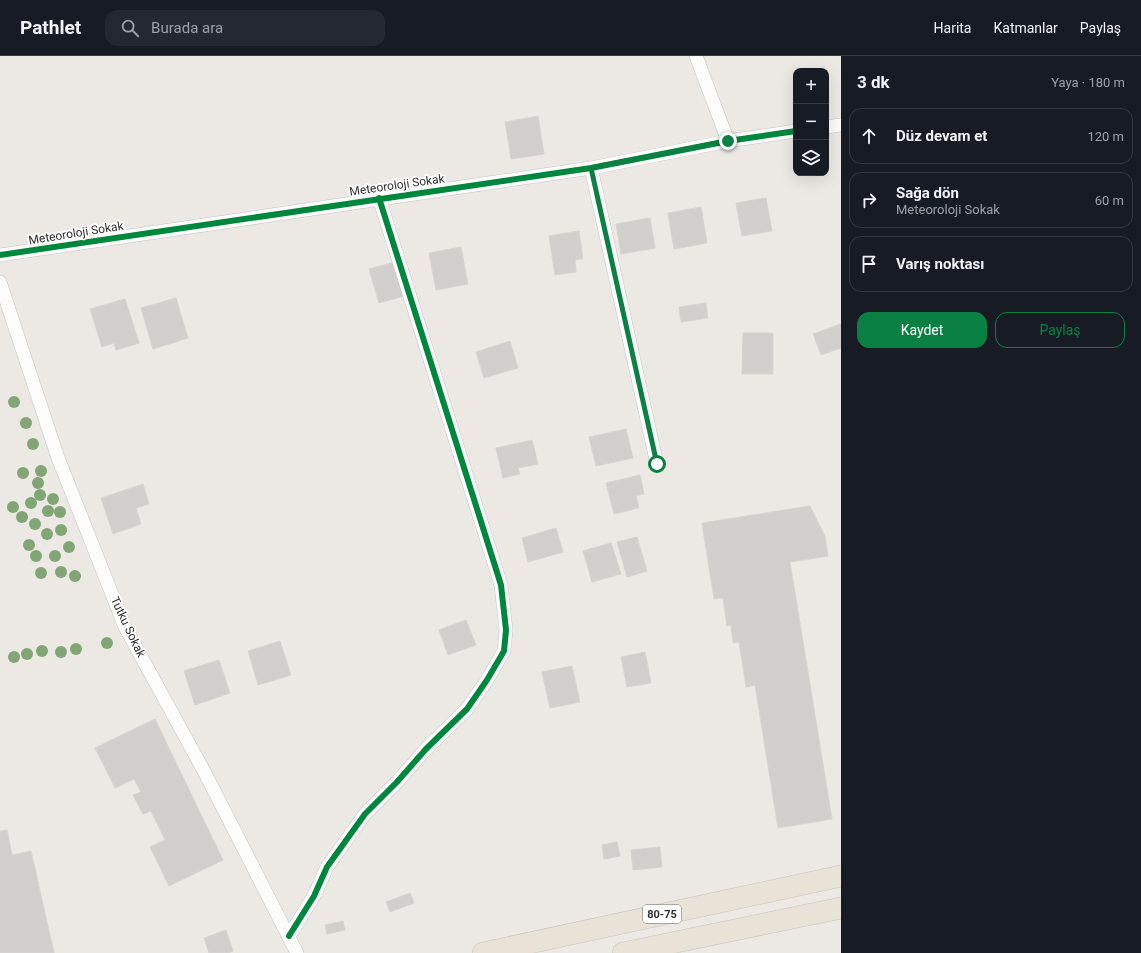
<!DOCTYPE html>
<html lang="tr">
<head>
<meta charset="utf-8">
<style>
  :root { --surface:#171b24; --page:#242831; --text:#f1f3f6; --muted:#9ea1a6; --line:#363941; --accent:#0b8043 }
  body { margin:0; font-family:Roboto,sans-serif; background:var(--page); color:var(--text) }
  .controls { position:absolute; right:12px; top:12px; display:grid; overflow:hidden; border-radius:8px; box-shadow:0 4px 16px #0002 }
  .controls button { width:36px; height:36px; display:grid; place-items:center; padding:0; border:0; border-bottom:1px solid var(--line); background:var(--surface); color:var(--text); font:20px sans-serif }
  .stop { position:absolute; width:12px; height:12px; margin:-9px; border:3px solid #0b8043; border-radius:50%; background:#fff }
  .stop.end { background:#0b8043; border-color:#fff; box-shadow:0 1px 4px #0008 }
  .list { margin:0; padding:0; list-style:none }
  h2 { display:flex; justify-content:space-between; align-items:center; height:52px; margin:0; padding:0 16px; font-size:17px }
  h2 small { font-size:13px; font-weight:400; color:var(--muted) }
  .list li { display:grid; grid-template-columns:26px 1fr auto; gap:12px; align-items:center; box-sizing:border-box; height:56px; margin:0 8px 8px; padding:0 8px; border:1px solid var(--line); border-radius:12px }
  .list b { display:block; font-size:15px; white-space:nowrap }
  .list p { margin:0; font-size:13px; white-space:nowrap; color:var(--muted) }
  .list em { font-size:13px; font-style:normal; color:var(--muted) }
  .actions { display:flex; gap:8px; padding:12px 16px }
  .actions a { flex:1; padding:9px 0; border:1px solid var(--accent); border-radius:12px; text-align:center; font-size:14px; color:var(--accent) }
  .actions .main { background:var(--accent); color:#fff }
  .icon { flex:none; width:22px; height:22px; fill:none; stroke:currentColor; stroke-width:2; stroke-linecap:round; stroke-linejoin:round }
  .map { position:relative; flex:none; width:841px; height:897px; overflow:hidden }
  header { display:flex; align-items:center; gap:24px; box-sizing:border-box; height:56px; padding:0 20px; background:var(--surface); border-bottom:1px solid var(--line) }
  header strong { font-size:19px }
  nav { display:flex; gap:22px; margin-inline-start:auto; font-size:14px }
  .search { width:280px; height:36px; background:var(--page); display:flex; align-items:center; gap:10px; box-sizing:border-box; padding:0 14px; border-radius:12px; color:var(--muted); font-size:15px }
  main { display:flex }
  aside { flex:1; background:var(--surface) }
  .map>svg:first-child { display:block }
  .building { fill:#d1cecb; stroke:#d7d4d0 }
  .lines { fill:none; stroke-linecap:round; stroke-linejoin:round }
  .minor-casing { stroke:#c5c4c5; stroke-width:14 }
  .trunk-casing { stroke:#c6c5c4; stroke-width:22 }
  .minor { stroke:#fcfcfb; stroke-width:13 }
  .trunk { stroke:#e9e2d6; stroke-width:21 }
  .cycleway-casing { stroke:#fff; stroke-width:8 }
  .cycleway { stroke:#00873e; stroke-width:6 }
  .tree { fill:#82a575 }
  .route { stroke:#0b8043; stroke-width:5 }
  .labels { text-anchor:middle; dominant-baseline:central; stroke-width:3.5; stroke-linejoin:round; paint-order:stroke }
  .shield { fill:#fff; stroke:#6d6d6d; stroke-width:1 }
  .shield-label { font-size:11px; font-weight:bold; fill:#2e2e2e }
  .street-label { font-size:12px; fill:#2e2e2e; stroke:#fff }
</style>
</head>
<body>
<header>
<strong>Pathlet</strong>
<div class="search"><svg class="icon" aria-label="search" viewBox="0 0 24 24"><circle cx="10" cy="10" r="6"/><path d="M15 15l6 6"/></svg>Burada ara</div>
<nav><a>Harita</a><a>Katmanlar</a><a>Paylaş</a></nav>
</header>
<main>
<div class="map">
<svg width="841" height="897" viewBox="0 0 841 897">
  <rect width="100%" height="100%" fill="#ece8e4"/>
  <!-- building -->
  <g class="building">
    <polygon points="538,60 544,98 511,103 505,66"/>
    <polygon points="766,142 772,175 742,180 736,147"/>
    <polygon points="701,151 707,187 674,193 668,157"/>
    <polygon points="650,162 655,192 621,198 616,168"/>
    <polygon points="579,175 583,203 575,204 576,216 555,219 549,180"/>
    <polygon points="461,191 468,228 436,234 429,197"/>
    <polygon points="398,205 408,239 379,247 369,213"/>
    <polygon points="176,242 188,282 153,293 141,252"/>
    <polygon points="125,243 139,287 116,294 114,287 102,291 90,253"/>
    <polygon points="706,247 708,262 681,266 679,251"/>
    <polygon points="841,268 841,292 821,299 813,278"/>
    <polygon points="743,277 773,277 773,318 742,318"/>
    <polygon points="510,285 518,312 484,322 476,296"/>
    <polygon points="626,373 633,402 596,410 589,381"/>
    <polygon points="532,384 538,408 518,412 520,418 503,422 496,392"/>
    <polygon points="640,419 644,438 636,440 639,452 614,458 606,427"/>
    <polygon points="143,428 149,448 136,452 141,468 113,478 101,442"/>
    <polygon points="810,450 825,480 828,500 790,506 832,763 778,772 755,629 746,631 739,586 733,587 731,569 727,570 723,542 714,543 702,467"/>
    <polygon points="556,472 563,496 528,506 522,482"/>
    <polygon points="637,481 647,515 627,521 617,486"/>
    <polygon points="611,487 621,518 592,526 583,495"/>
    <polygon points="466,564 476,589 448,599 439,574"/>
    <polygon points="280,585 291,619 258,629 248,595"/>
    <polygon points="645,596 651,627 627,631 621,601"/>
    <polygon points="219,604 230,637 195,649 184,615"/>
    <polygon points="572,610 580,646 550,652 542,616"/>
    <polygon points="155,663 223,804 169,830 150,791 165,784 151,755 143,758 133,739 141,736 134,723 115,732 95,692"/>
    <polygon points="7,774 12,799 31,795 54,897 0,897 0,775"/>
    <polygon points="617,786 620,800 604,803 602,789"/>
    <polygon points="660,791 662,811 633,814 631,794"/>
    <polygon points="410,837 414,847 390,856 386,846"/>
    <polygon points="343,865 345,874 327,878 325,869"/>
    <polygon points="226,874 233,895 228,897 209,897 204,882"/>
  </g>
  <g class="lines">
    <defs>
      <g id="minor">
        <polyline points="696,0 728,85"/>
        <polyline points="826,71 841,69"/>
        <polyline points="591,112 657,408"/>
        <polyline points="0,199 591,112 728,85 796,75"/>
        <polyline points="0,226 58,402 125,571 205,717 297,897"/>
        <polyline points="289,880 314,840 327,811 365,758 397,726 426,693 467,653 487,624 504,595 506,574 501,529 379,142"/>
      </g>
      <g id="trunk">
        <polyline points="483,897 841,820"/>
        <polyline points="623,897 841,852"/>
      </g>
    </defs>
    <!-- minor casing -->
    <use href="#minor" class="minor-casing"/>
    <!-- trunk casing -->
    <use href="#trunk" class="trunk-casing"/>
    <!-- minor -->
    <use href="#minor" class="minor"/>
    <!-- trunk -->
    <use href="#trunk" class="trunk"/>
    <defs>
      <g id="cycleway">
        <polyline points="0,199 591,112 728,85 796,75"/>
        <polyline points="289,880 314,840 327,811 365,758 397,726 426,693 467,653 487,624 504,595 506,574 501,529 379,142"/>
      </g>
    </defs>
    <!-- cycleway casing -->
    <use href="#cycleway" class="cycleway-casing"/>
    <!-- cycleway -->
    <use href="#cycleway" class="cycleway"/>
  </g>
  <!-- trees -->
  <g class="tree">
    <circle cx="14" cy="346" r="6"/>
    <circle cx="26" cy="367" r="6"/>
    <circle cx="33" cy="388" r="6"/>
    <circle cx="41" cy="415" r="6"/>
    <circle cx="23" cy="417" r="6"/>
    <circle cx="38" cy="427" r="6"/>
    <circle cx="40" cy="439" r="6"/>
    <circle cx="53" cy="443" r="6"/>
    <circle cx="31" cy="447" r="6"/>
    <circle cx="13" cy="451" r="6"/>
    <circle cx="48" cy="455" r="6"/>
    <circle cx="60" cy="456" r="6"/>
    <circle cx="22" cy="461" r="6"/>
    <circle cx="35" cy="468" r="6"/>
    <circle cx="61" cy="474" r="6"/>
    <circle cx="47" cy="478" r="6"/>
    <circle cx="29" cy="489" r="6"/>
    <circle cx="69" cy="491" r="6"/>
    <circle cx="36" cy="500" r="6"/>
    <circle cx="55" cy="500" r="6"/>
    <circle cx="61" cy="516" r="6"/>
    <circle cx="41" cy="517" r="6"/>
    <circle cx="75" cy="520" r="6"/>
    <circle cx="107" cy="587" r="6"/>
    <circle cx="76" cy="593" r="6"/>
    <circle cx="42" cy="595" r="6"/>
    <circle cx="61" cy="596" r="6"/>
    <circle cx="27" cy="598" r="6"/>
    <circle cx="14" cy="601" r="6"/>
  </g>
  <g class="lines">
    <!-- route -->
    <polyline class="route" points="657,408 591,112 728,85"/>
  </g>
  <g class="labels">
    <!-- shield labels -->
    <rect class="shield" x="643" y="849" width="38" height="18" rx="3"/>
    <g class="shield-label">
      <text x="662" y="858">80-75</text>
    </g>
    <!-- street labels -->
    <g class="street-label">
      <text transform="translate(397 129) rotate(-8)">Meteoroloji Sokak</text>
      <text transform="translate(76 177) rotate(-9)">Meteoroloji Sokak</text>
      <text transform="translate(128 571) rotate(65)">Tutku Sokak</text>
    </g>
  </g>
</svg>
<div class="controls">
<button>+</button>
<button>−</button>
<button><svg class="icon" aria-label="layers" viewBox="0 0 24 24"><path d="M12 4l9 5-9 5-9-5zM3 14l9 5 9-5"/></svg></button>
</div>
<div class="stop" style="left:657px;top:408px"></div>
<div class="stop end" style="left:728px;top:85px"></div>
</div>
<aside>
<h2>3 dk<small>Yaya · 180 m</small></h2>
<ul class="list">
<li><svg class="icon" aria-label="ahead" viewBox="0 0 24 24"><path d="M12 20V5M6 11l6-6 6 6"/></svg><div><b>Düz devam et</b></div><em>120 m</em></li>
<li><svg class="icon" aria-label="right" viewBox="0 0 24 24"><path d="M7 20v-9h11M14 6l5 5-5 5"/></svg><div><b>Sağa dön</b><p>Meteoroloji Sokak</p></div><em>60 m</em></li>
<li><svg class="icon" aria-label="arrive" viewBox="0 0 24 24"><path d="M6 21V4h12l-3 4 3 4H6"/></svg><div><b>Varış noktası</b></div></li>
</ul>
<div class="actions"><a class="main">Kaydet</a><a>Paylaş</a></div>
</aside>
</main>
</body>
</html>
